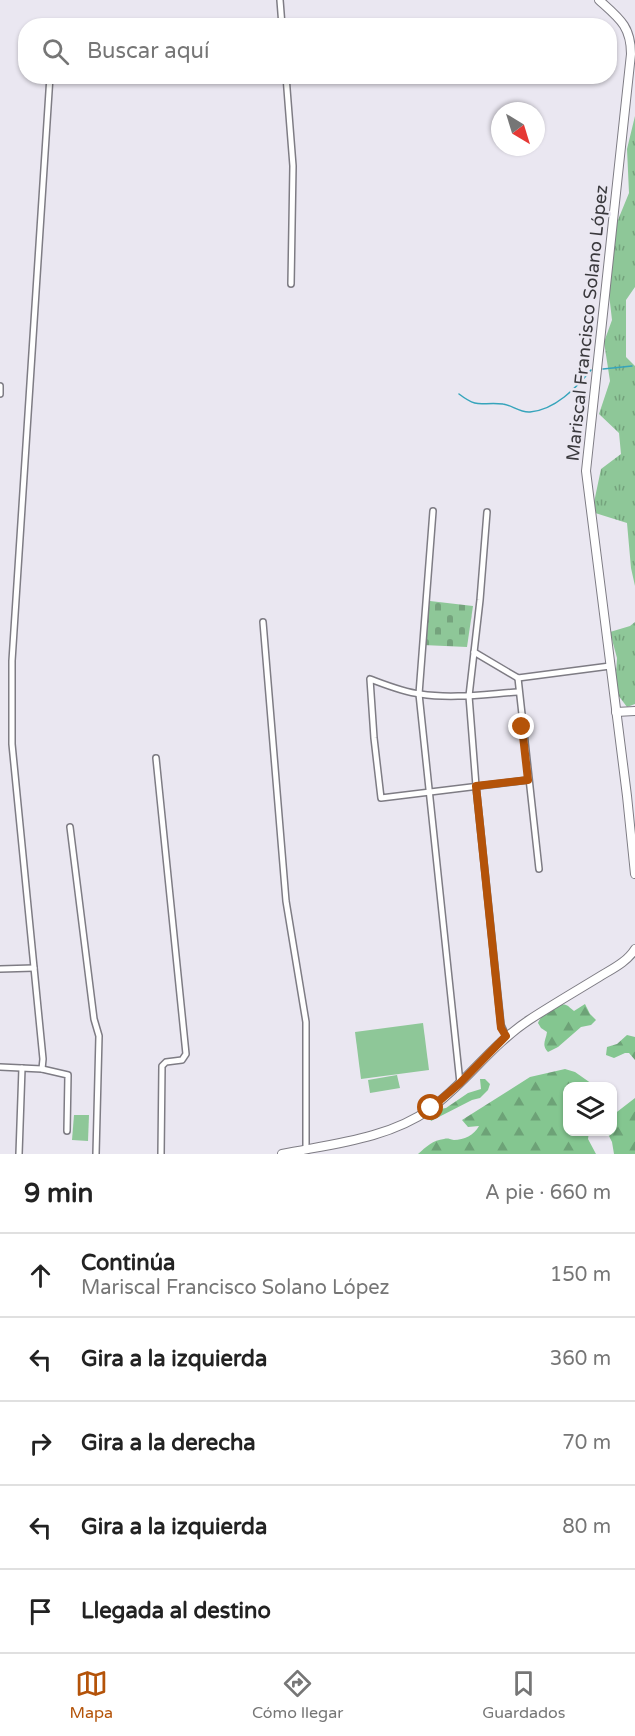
<!DOCTYPE html>
<html lang="es">
<head>
<meta charset="utf-8">
<style>
  :root { --surface:#fff; --page:#f6f6f6; --text:#222; --muted:#767676; --line:#e0e0e0; --accent:#b45309 }
  body { margin:0; font-family:"Varela Round",sans-serif; background:var(--page); color:var(--text) }
  .controls { position:absolute; right:18px; bottom:18px; display:grid; overflow:hidden; border-radius:12px; box-shadow:0 2px 4px #0004 }
  .controls button { width:54px; height:54px; display:grid; place-items:center; padding:0; border:0; border-bottom:2px solid var(--line); background:var(--surface); color:var(--text); font:30px sans-serif }
  .compass { position:absolute; left:491px; top:102px; width:54px; height:54px; border-radius:50%; background:var(--surface); box-shadow:0 2px 4px #0004; rotate:142deg }
  .stop { position:absolute; width:18px; height:18px; margin:-14px; border:4px solid #b45309; border-radius:50%; background:#fff }
  .stop.end { background:#b45309; border-color:#fff; box-shadow:0 2px 6px #0008 }
  .list { margin:0; padding:0; list-style:none }
  h2 { display:flex; justify-content:space-between; align-items:center; height:78px; margin:0; padding:0 24px; font-size:26px }
  h2 small { font-size:20px; font-weight:400; color:var(--muted) }
  .list li { display:grid; grid-template-columns:39px 1fr auto; gap:18px; align-items:center; box-sizing:border-box; height:84px; padding:0 24px; border-top:2px solid var(--line) }
  .list b { display:block; font-size:22px; white-space:nowrap }
  .list p { margin:0; font-size:20px; white-space:nowrap; color:var(--muted) }
  .list em { font-size:20px; font-style:normal; color:var(--muted) }
  .icon { flex:none; width:33px; height:33px; fill:none; stroke:currentColor; stroke-width:2; stroke-linecap:round; stroke-linejoin:round }
  .map { position:relative; flex:none; width:635px; height:1154px; overflow:hidden }
  .search { position:absolute; background:var(--surface); box-shadow:0 2px 4px #0004; left:18px; right:18px; top:18px; height:66px; display:flex; align-items:center; gap:15px; box-sizing:border-box; padding:0 21px; border-radius:24px; color:var(--muted); font-size:22px }
  .sheet { height:498px; background:var(--surface) }
  nav { display:flex; justify-content:space-around; align-items:center; box-sizing:border-box; height:84px; border-top:2px solid var(--line); background:var(--surface); font-size:16px; color:var(--muted) }
  nav a { display:grid; justify-items:center; gap:3px }
  nav .on { color:var(--accent) }
  .map>svg:first-child { display:block }
  .grass { fill:url(#grass-tufts) }
  .forest { fill:url(#forest-firs) }
  .cemetery { fill:url(#cemetery-stones) }
  .garden { fill:#8ec798 }
  .lines { fill:none; stroke-linecap:round; stroke-linejoin:round }
  .stream { stroke:#36a4bb; stroke-width:1.5 }
  .street-casing { stroke:#7e7c84; stroke-width:8 }
  .secondary-casing { stroke:#7e7c84; stroke-width:10 }
  .street { stroke:#fff; stroke-width:5 }
  .secondary { stroke:#fff; stroke-width:8 }
  .route { stroke:#b45309; stroke-width:8 }
  .labels { text-anchor:middle; dominant-baseline:central; stroke-width:5; stroke-linejoin:round; paint-order:stroke }
  .street-label { font-size:18px; fill:#3a393d; stroke:#eae7f1 }
</style>
</head>
<body>
<div class="map">
<svg width="635" height="1154" viewBox="0 0 635 1154">
  <defs>
    <pattern id="grass-tufts" width="24" height="20" patternUnits="userSpaceOnUse" patternTransform="scale(1.5)"><rect width="24" height="20" fill="#8ec798"/><path d="M3 7l-1-3M5 7V3M7 7l1-3M15 17l-1-3M17 17v-4M19 17l1-3" fill="none" stroke="#75a37d"/></pattern>
    <pattern id="forest-firs" width="22" height="20" patternUnits="userSpaceOnUse" patternTransform="scale(1.5)"><rect width="22" height="20" fill="#84c690"/><path d="M5 1l3.5 6h-7zM16 11l3.5 6h-7z" fill="#6da277"/></pattern>
    <pattern id="cemetery-stones" width="16" height="16" patternUnits="userSpaceOnUse" patternTransform="scale(1.5)"><rect width="16" height="16" fill="#8ec798"/><path d="M2 7V4a2 2 0 0 1 4 0v3zM10 15v-3a2 2 0 0 1 4 0v3z" fill="#75a37d"/></pattern>
  </defs>
  <rect width="100%" height="100%" fill="#eae7f1"/>
  <!-- grass -->
  <g class="grass">
    <polygon points="635,116 635,287 626,300 626,357 635,366 635,586 631,568 627,523 592,512 601,469 621,454 619,433 599,414 610,381 604,342 612,320 606,268 613,232 629,193 627,149"/>
    <polygon points="635,622 635,704 627,707 615,691 617,658 610,632 630,626"/>
  </g>
  <!-- forest -->
  <g class="forest">
    <path d="M 585,1004 L 590,1014 L 596,1020 L 591,1025 L 581,1027 L 558,1047 L 548,1052 C 541,1045 546,1040 547,1032 L 541,1028 L 538,1023 C 541,1015 555,1002 566,1005 C 569,1006 571,1009 574,1011 Z"/>
    <polygon points="627,1035 635,1037 635,1060 629,1053 625,1053 614,1058 606,1055 607,1047 617,1044"/>
    <path d="M 565,1069 L 575,1072 L 595,1086 L 568,1086 L 568,1132 L 589,1132 L 588,1139 L 596,1154 L 418,1154 C 426,1147 433,1140 444,1139 C 448,1138 449,1139 454,1140 C 464,1140 474,1135 479,1126 L 468,1127 L 462,1120 L 530,1077 Z"/>
    <polygon points="480,1079 485,1079 490,1084 488,1090 480,1098 472,1100 431,1121 429,1117 434,1110 446,1108 468,1093 481,1089"/>
    <polygon points="635,1098 635,1154 614,1154 612,1142 607,1132 612,1132 613,1115"/>
  </g>
  <!-- cemetery -->
  <polygon class="cemetery" points="430,601 473,606 467,647 423,645"/>
  <!-- garden -->
  <g class="garden">
    <polygon points="423,1023 429,1070 361,1079 355,1032"/>
    <polygon points="397,1075 400,1088 370,1093 368,1080"/>
    <polygon points="74,1115 89,1115 88,1141 72,1140"/>
  </g>
  <g class="lines">
    <!-- stream -->
    <g class="stream">
      <polyline points="603,369 632,366"/>
      <path d="M 459,394 C 480,410 481,401 503,404 C 512,405 520,413 530,412 C 555,410 576,388 591,370"/>
    </g>
    <defs>
      <g id="street">
        <polyline points="280,0 282,26"/>
        <polyline points="286,76 293,166 291,284"/>
        <polyline points="0,394 0,386"/>
        <polyline points="433,511 419,694 460,1083"/>
        <polyline points="487,512 480,600 469,696 476,786 501,1025 506,1036"/>
        <polyline points="263,622 286,901 306,1022 306,1149"/>
        <polyline points="474,652 518,678 610,666"/>
        <polyline points="518,678 539,869"/>
        <path d="M 518,692 C 486,694 452,699 420,694 C 403,692 386,685 370,679 L 374,738 L 381,798 L 528,780"/>
        <polyline points="156,758 186,1054 182,1060 166,1062 162,1066 161,1154"/>
        <polyline points="70,827 94,1019 99,1036 96,1154"/>
        <polyline points="0,969 34,968"/>
        <polyline points="0,1067 42,1069 68,1075 67,1131"/>
        <polyline points="42,1069 43,1059 12,744 12,661 50,76"/>
        <polyline points="19,1154 22,1068"/>
      </g>
      <g id="secondary">
        <path d="M 599,0 C 619,18 631,26 631,54 L 586,471 L 627,796 L 635,874"/>
        <polyline points="616,712 635,711"/>
        <path d="M 282,1154 C 331,1144 388,1139 430,1109 C 466,1083 491,1045 529,1020 C 552,1005 576,991 599,977 C 612,969 627,962 635,949"/>
      </g>
    </defs>
    <!-- street casing -->
    <use href="#street" class="street-casing"/>
    <!-- secondary casing -->
    <use href="#secondary" class="secondary-casing"/>
    <!-- street -->
    <use href="#street" class="street"/>
    <!-- secondary -->
    <use href="#secondary" class="secondary"/>
  </g>
  <g class="lines">
    <!-- route -->
    <polyline class="route" points="431,1108 460,1083 506,1036 501,1028 476,786 528,780 522,727"/>
  </g>
  <g class="labels">
    <!-- street labels -->
    <g class="street-label">
      <text transform="translate(587 323) rotate(-84)">Mariscal Francisco Solano López</text>
    </g>
  </g>
</svg>
<div class="controls">
<button><svg class="icon" aria-label="layers" viewBox="0 0 24 24"><path d="M12 4l9 5-9 5-9-5zM3 14l9 5 9-5"/></svg></button>
</div>
<svg class="compass" viewBox="-18 -18 36 36"><path d="M0-13l5 13h-10z" fill="#e53935"/><path d="M0 13l5-13h-10z" fill="#767676"/></svg>
<div class="stop" style="left:431px;top:1108px"></div>
<div class="stop end" style="left:522px;top:727px"></div>
<div class="search"><svg class="icon" aria-label="search" viewBox="0 0 24 24"><circle cx="10" cy="10" r="6"/><path d="M15 15l6 6"/></svg>Buscar aquí</div>
</div>
<section class="sheet">
<h2>9 min<small>A pie · 660 m</small></h2>
<ul class="list">
<li><svg class="icon" aria-label="ahead" viewBox="0 0 24 24"><path d="M12 20V5M6 11l6-6 6 6"/></svg><div><b>Continúa</b><p>Mariscal Francisco Solano López</p></div><em>150 m</em></li>
<li><svg class="icon" aria-label="left" viewBox="0 0 24 24"><path d="M17 20v-9H6M10 6l-5 5 5 5"/></svg><div><b>Gira a la izquierda</b></div><em>360 m</em></li>
<li><svg class="icon" aria-label="right" viewBox="0 0 24 24"><path d="M7 20v-9h11M14 6l5 5-5 5"/></svg><div><b>Gira a la derecha</b></div><em>70 m</em></li>
<li><svg class="icon" aria-label="left" viewBox="0 0 24 24"><path d="M17 20v-9H6M10 6l-5 5 5 5"/></svg><div><b>Gira a la izquierda</b></div><em>80 m</em></li>
<li><svg class="icon" aria-label="arrive" viewBox="0 0 24 24"><path d="M6 21V4h12l-3 4 3 4H6"/></svg><div><b>Llegada al destino</b></div></li>
</ul>
</section>
<nav>
<a class="on"><svg class="icon" aria-label="map" viewBox="0 0 24 24"><path d="M3 6l6-2 6 2 6-2v14l-6 2-6-2-6 2zM9 4v14M15 6v14"/></svg>Mapa</a>
<a><svg class="icon" aria-label="directions" viewBox="0 0 24 24"><path d="M12 3l9 9-9 9-9-9zM9 14v-3h6M13 9l2 2-2 2"/></svg>Cómo llegar</a>
<a><svg class="icon" aria-label="saved" viewBox="0 0 24 24"><path d="M7 4h10v16l-5-4-5 4z"/></svg>Guardados</a>
</nav>
</body>
</html>
